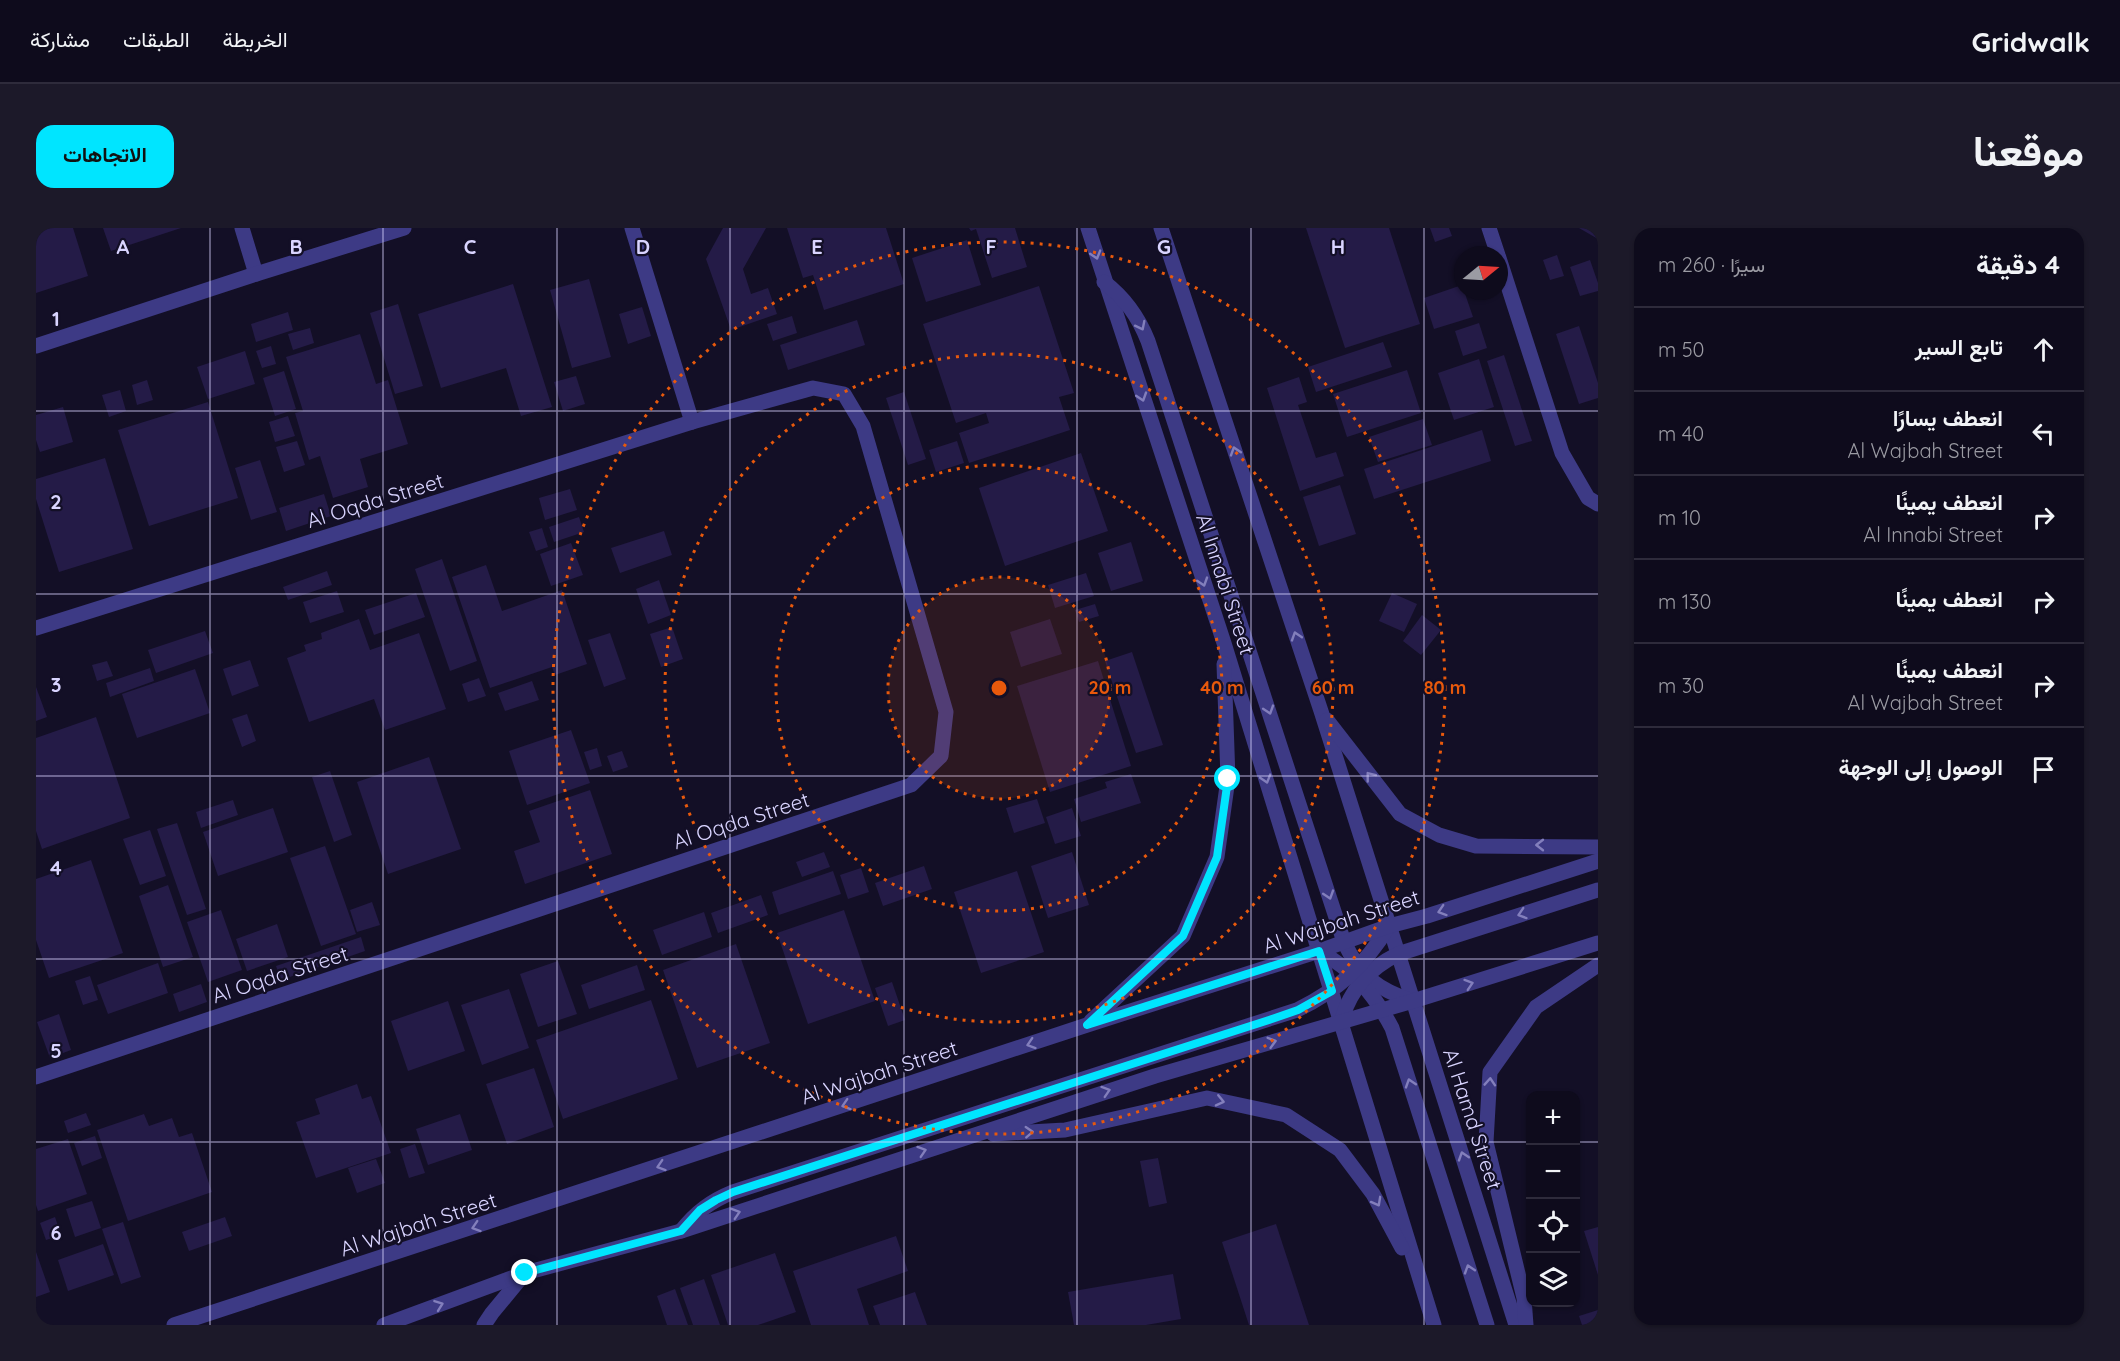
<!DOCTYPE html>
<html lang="ar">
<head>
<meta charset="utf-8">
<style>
  :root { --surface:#0e0b1c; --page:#1c1929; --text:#f1f3f6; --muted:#9b9ba3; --line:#2e2b3b; --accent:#00e5ff }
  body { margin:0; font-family:Quicksand,Vazirmatn,sans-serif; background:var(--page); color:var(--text); direction:rtl }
  .controls { position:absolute; right:18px; bottom:18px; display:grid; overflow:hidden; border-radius:12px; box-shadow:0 2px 4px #0004 }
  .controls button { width:54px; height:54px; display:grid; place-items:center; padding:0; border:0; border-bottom:2px solid var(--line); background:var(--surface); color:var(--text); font:30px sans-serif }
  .compass { position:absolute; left:1418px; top:18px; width:54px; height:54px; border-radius:50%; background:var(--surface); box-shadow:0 2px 4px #0004; rotate:72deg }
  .stop { position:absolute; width:18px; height:18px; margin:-14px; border:4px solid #00e5ff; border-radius:50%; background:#fff }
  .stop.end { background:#00e5ff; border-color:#fff; box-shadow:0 2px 6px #0008 }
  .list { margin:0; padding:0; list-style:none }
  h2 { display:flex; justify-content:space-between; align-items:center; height:78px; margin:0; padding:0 24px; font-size:26px }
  h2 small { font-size:20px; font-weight:400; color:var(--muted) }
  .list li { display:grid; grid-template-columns:39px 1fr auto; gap:18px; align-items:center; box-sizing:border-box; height:84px; padding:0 24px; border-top:2px solid var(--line) }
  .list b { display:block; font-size:22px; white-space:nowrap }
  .list p { margin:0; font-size:20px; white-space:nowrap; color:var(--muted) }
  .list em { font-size:20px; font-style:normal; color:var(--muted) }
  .icon { flex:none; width:33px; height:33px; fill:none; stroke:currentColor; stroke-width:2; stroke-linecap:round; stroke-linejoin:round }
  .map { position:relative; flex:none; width:1562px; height:1097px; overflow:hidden; direction:ltr; border-radius:18px }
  header { display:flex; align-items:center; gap:36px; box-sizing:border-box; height:84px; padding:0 30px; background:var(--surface); border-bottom:2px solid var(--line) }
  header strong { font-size:28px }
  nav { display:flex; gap:33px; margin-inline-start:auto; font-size:21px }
  .intro { display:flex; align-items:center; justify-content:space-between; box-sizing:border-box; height:144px; padding:0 36px }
  h1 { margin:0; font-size:42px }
  .button { padding:15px 27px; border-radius:18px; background:var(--accent); color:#111; font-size:21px; font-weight:700 }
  main { display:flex; gap:36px; padding:0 36px }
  aside { flex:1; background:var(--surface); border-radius:18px; box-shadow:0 2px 4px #0004 }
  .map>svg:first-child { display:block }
  .building { fill:#241b47 }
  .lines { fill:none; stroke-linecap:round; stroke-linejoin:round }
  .minor { stroke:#3d3a85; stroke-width:15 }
  .tertiary { stroke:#3d3a85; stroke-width:15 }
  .oneway { stroke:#837fbc }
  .route { stroke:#00e5ff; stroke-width:8 }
  .grid { fill:none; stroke:#d9d4ff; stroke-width:1.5; stroke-opacity:0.55 }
  .ring { fill:none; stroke:#e8590c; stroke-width:3; stroke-dasharray:3 6 }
  .labels { text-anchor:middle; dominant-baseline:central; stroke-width:4.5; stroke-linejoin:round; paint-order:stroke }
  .street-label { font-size:21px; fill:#d9d4ff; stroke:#130f26 }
  .grid-label { font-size:20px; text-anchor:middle; font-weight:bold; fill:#d9d4ff; stroke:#130f26; stroke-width:4.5; stroke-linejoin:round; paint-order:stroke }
  .centre { fill:#e8590c; stroke:#130f26; stroke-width:3 }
  .ring-label { font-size:18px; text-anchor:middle; font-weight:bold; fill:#e8590c; stroke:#130f26; stroke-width:4.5; stroke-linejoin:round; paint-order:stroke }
</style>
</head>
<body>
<header>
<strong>Gridwalk</strong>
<nav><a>الخريطة</a><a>الطبقات</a><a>مشاركة</a></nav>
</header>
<div class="intro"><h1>موقعنا</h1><a class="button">الاتجاهات</a></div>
<main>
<aside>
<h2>4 دقيقة<small>سيرًا · 260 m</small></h2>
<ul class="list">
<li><svg class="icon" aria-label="ahead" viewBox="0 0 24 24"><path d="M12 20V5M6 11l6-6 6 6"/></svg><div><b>تابع السير</b></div><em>50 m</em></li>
<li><svg class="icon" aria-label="left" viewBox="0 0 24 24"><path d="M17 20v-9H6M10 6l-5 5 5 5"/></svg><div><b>انعطف يسارًا</b><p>Al Wajbah Street</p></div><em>40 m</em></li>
<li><svg class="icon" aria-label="right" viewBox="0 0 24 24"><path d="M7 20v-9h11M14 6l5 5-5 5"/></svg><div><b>انعطف يمينًا</b><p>Al Innabi Street</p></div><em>10 m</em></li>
<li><svg class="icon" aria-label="right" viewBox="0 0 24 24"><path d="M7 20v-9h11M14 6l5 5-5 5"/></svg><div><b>انعطف يمينًا</b></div><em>130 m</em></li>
<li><svg class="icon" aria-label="right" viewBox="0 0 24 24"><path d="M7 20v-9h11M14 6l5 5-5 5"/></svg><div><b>انعطف يمينًا</b><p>Al Wajbah Street</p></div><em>30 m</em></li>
<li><svg class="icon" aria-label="arrive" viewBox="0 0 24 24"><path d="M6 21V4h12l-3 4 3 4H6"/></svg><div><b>الوصول إلى الوجهة</b></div></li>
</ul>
</aside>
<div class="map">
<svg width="1562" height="1097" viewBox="0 0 1562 1097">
  <rect width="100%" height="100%" fill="#130f26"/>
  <!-- building -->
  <g class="building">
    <polygon points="0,0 37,0 52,48 0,65"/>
    <polygon points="67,0 145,0 75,23"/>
    <polygon points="687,0 730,0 707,41 715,66 732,60 741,86 695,102 670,31"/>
    <polygon points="751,0 850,0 868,56 788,82 777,47 767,50"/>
    <polygon points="933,0 979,0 991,39 956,50 940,1 935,3"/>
    <polygon points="1270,0 1353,0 1384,96 1309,120"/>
    <polygon points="1394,0 1413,0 1416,8 1399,14"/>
    <polygon points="1543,0 1562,0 1562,11"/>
    <polygon points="931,12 945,57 890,74 876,30"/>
    <polygon points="1521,27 1528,48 1514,52 1507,32"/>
    <polygon points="1554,32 1562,55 1562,63 1544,68 1534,39"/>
    <polygon points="553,51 575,129 536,140 514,62"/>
    <polygon points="477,56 516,179 485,188 470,140 405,160 382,86"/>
    <polygon points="1426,57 1437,89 1398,101 1388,70"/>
    <polygon points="1003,58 1038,165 1023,169 1034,202 933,235 923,205 953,195 950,185 920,195 887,96"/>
    <polygon points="362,76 387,158 359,166 334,85"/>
    <polygon points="606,79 615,108 592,116 583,86"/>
    <polygon points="252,84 257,102 220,114 215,96"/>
    <polygon points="756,88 761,105 737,113 731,96"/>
    <polygon points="821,92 829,117 752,142 744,117"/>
    <polygon points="1443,95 1451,120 1427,128 1419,103"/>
    <polygon points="1543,98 1562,155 1562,170 1543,176 1520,106"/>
    <polygon points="274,100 278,115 257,122 252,106"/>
    <polygon points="324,106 340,156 352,152 372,216 324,231 332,259 297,270 284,228 273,232 259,185 267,183 250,129"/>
    <polygon points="1347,114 1356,139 1280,164 1272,139"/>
    <polygon points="235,118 240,136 226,140 220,123"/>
    <polygon points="209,123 219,156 172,171 161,139"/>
    <polygon points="1468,127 1496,213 1479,218 1451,133"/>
    <polygon points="1443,131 1458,179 1418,192 1402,145"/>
    <polygon points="1371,142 1385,185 1311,209 1297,166"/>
    <polygon points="248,143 260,181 239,188 227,150"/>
    <polygon points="540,148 549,176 527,183 518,154"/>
    <polygon points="1263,149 1271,174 1262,177 1280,230 1300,224 1308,248 1264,263 1231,160"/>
    <polygon points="111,152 117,172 101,177 96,157"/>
    <polygon points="84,162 90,183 73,189 66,167"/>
    <polygon points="868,164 890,231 872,237 850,170"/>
    <polygon points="172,174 202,270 113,298 82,202"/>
    <polygon points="27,179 37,214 4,224 0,212 0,187"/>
    <polygon points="252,188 259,208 239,214 233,194"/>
    <polygon points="1387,191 1396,217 1342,234 1333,209"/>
    <polygon points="1446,202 1455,233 1338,271 1328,241"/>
    <polygon points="261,213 269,237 248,244 240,219"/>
    <polygon points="921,213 928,235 900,244 893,222"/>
    <polygon points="1045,225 1072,303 969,338 943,260"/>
    <polygon points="69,230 97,321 23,344 0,271 0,251"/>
    <polygon points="224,232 241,284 215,292 199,240"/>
    <polygon points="1304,257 1320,306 1283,318 1267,269"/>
    <polygon points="534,261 541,282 509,292 503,270"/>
    <polygon points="288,266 295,288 250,303 243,280"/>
    <polygon points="543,289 548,304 518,314 513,299"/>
    <polygon points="506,300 512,319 500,323 493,304"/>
    <polygon points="628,303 636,327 584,345 575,320"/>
    <polygon points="1095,314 1107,353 1075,363 1062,325"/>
    <polygon points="535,315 547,347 515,358 504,326"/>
    <polygon points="406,331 441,433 414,443 379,341"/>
    <polygon points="450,337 466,383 526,362 551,436 519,447 516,439 454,460 416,349"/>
    <polygon points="291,343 296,357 252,372 247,359"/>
    <polygon points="1050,345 1058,368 1019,380 1012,357"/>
    <polygon points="623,352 635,387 612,396 600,361"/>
    <polygon points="301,363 308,384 274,395 267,374"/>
    <polygon points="380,365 389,389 338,407 329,382"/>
    <polygon points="1356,365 1381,376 1368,404 1343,393"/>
    <polygon points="1059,376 1063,388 1043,394 1039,382"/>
    <polygon points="1386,387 1405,402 1385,427 1367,413"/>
    <polygon points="323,391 334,422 383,405 410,481 349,502 338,471 273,494 251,430 270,423 268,417 286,411 285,405"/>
    <polygon points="1014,391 1026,426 985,439 974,404"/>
    <polygon points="636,399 647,431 625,439 614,406"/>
    <polygon points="169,403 177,425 120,445 112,422"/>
    <polygon points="574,405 590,451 568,459 552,412"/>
    <polygon points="1096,424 1127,517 1100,525 1069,433"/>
    <polygon points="214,432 223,458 196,468 187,441"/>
    <polygon points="71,433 77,448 61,453 56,437"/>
    <polygon points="1062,433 1095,538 1014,564 981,458"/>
    <polygon points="114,440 118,453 74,469 70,455"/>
    <polygon points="159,441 174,485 101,510 86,466"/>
    <polygon points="443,450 450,468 432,474 426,456"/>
    <polygon points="496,453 503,472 469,483 462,465"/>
    <polygon points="0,459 11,489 0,493"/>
    <polygon points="211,486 220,513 206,519 196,491"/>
    <polygon points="60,489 94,590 6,621 0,603 0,510"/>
    <polygon points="535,502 554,555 491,577 473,523"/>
    <polygon points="561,520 566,538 554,542 548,524"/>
    <polygon points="586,523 592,539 577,544 571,528"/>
    <polygon points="393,529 425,621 352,646 321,554"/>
    <polygon points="294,543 316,607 298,614 276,549"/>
    <polygon points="1095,546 1105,575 1045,594 1038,571 1071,560 1069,554"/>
    <polygon points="554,562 576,626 489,656 478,623 504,614 493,583"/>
    <polygon points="1001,571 1009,595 978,605 970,580"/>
    <polygon points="197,572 202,587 165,600 160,584"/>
    <polygon points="237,580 252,624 182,648 167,604"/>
    <polygon points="1036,580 1045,608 1019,616 1010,589"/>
    <polygon points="141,595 170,681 151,687 121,601"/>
    <polygon points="114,602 130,648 104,657 87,611"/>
    <polygon points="289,618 320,706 285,718 254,630"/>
    <polygon points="788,624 794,639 766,649 760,634"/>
    <polygon points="1036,624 1053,677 1012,690 995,638"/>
    <polygon points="55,632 87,725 13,750 0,712 0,651"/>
    <polygon points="888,638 896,661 847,678 839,655"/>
    <polygon points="825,640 833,664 812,671 804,647"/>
    <polygon points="797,643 805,666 743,687 736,664"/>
    <polygon points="981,643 1008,724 945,745 918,664"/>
    <polygon points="132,657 157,729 127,739 103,668"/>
    <polygon points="725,667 732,687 682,705 675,685"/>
    <polygon points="336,674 344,697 321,704 314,682"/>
    <polygon points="185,682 206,742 172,754 151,694"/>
    <polygon points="808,682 839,773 772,796 741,705"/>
    <polygon points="668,684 676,709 626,727 617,702"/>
    <polygon points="241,696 252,729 211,743 200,711"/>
    <polygon points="325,709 329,723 245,752 240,738"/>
    <polygon points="700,716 734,815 661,840 627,742"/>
    <polygon points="522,733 541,786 502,799 484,746"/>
    <polygon points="122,735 132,765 72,786 61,757"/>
    <polygon points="601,737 609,762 553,781 545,757"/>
    <polygon points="54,748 62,772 47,777 39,753"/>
    <polygon points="856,754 869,792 852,798 839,760"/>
    <polygon points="165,756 171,774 143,784 137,766"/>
    <polygon points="473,761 493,820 446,837 425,777"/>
    <polygon points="615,772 642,851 527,891 500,812"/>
    <polygon points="412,773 429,823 372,843 355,793"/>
    <polygon points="23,786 35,822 14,830 1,794"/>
    <polygon points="498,840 518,899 471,916 450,856"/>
    <polygon points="321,856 326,871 335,868 355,925 280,950 260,894 284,886 279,871"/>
    <polygon points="50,885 55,897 32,905 28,893"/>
    <polygon points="108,886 113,898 136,890 143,909 156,905 176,964 92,993 61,902"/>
    <polygon points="424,886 436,922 392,937 380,901"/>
    <polygon points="59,908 66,930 46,938 38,915"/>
    <polygon points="32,911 51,966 2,983 0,977 0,921"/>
    <polygon points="379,916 389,945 373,950 364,921"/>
    <polygon points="1122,930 1131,975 1113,979 1104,933"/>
    <polygon points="340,931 349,955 321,965 312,940"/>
    <polygon points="56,973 65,1000 39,1009 30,981"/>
    <polygon points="19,989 25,1007 10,1012 4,995"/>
    <polygon points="189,989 196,1008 153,1023 146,1004"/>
    <polygon points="87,994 105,1049 85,1056 66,1001"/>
    <polygon points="1240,996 1273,1097 1213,1097 1186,1014"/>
    <polygon points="1562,999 1562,1047 1548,1003"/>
    <polygon points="860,1008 872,1043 821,1061 833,1097 775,1097 757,1043"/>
    <polygon points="67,1016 78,1047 32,1063 22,1032"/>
    <polygon points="0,1024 14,1064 0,1069"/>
    <polygon points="739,1025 760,1084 722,1097 692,1097 675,1047"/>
    <polygon points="1137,1046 1145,1091 1110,1097 1038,1097 1032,1064"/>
    <polygon points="668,1051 684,1097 657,1097 644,1060"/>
    <polygon points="639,1061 652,1097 631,1097 621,1068"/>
    <polygon points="879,1064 891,1097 844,1097 837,1078"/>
    <polygon points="1562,1082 1562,1097 1546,1097 1543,1088"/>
  </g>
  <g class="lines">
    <!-- minor -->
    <g class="minor">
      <polyline points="206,0 220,46"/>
      <polyline points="596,0 656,194"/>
      <polyline points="1453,0 1462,27"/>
      <polyline points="1463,30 1526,225 1552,270 1562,276"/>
      <polyline points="0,118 220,46 368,0"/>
      <polyline points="0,400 656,194 777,160 808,166 827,198 910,484 905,528 875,557 0,849"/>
      <polyline points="448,1097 456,1085 489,1045"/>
    </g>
    <!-- tertiary -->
    <g class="tertiary">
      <polyline points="1052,0 1188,415 1398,1097"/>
      <polyline points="1125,0 1285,483 1480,1097"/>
      <path d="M 1068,54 C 1089,70 1102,88 1112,113 L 1308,714 C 1324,748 1342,762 1377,773"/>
      <polyline points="1291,492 1364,586 1403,607 1440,618 1562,619"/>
      <path d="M 1283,723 C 1318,743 1337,764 1356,800 L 1451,1097"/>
      <polyline points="1055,793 1147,708 1181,629 1192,551 1188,436"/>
      <path d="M 1305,794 C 1314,762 1332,741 1362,726 L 1562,662"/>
      <polyline points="957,906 1029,902 1171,870 1250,887 1304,922 1337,966 1366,1020"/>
      <path d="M 645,1003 C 660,984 675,973 697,964 L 1261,782 C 1304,761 1328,738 1353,698"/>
      <polyline points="138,1097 1051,797 1283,723 1353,698 1391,688 1562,633"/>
      <polyline points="348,1097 489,1045 645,1003 1119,848 1377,773 1562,715"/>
      <polyline points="1490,1097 1488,1070 1450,914 1454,844 1500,779 1562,737"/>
    </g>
  </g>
  <!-- one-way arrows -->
  <defs><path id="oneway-chevron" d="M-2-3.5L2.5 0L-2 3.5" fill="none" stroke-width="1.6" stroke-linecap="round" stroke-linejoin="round" transform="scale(1.5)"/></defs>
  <g class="oneway">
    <use href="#oneway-chevron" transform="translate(1060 27) rotate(73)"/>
    <use href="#oneway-chevron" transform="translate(1105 98) rotate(63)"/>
    <use href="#oneway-chevron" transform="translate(1106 169) rotate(72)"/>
    <use href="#oneway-chevron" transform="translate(1199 223) rotate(-108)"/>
    <use href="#oneway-chevron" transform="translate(1167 354) rotate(72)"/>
    <use href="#oneway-chevron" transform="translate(1260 408) rotate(-108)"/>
    <use href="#oneway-chevron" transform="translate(1233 482) rotate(72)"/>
    <use href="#oneway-chevron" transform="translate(1334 548) rotate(-128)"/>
    <use href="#oneway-chevron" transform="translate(1230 551) rotate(73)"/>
    <use href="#oneway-chevron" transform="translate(1504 617) rotate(180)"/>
    <use href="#oneway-chevron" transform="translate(1293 667) rotate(72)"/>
    <use href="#oneway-chevron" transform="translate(1406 683) rotate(162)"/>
    <use href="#oneway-chevron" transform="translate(1486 686) rotate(162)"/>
    <use href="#oneway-chevron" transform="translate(1433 756) rotate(-18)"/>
    <use href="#oneway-chevron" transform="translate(1236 814) rotate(-16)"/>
    <use href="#oneway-chevron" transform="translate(995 816) rotate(162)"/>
    <use href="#oneway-chevron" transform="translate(1454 854) rotate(-86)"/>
    <use href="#oneway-chevron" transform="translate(1374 855) rotate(-108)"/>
    <use href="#oneway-chevron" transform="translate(1070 863) rotate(-18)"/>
    <use href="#oneway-chevron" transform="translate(1184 873) rotate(13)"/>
    <use href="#oneway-chevron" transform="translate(810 877) rotate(162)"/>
    <use href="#oneway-chevron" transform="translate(993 904) rotate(-3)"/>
    <use href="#oneway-chevron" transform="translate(886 923) rotate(-18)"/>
    <use href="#oneway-chevron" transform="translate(1427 928) rotate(-108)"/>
    <use href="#oneway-chevron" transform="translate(625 938) rotate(162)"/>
    <use href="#oneway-chevron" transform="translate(1341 974) rotate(61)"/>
    <use href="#oneway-chevron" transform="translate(700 985) rotate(-18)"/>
    <use href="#oneway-chevron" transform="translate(440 999) rotate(162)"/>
    <use href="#oneway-chevron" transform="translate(1433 1041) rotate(-108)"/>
    <use href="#oneway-chevron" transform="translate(403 1077) rotate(-20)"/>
  </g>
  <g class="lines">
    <!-- route -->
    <polyline class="route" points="489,1045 645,1003 664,982 680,972 697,964 1233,792 1262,782 1296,763 1283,723 1051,797 1147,708 1181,629 1192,551"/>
  </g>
  <!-- grid -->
  <path class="grid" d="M 174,0 L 174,1097M 347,0 L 347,1097M 521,0 L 521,1097M 694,0 L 694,1097M 868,0 L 868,1097M 1041,0 L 1041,1097M 1215,0 L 1215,1097M 1388,0 L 1388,1097M 0,183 L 1562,183M 0,366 L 1562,366M 0,548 L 1562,548M 0,731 L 1562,731M 0,914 L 1494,914M 1540,914 L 1562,914"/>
  <!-- distance rings -->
  <circle cx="963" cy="460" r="111" fill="#e8590c" fill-opacity=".12"/>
  <g class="ring">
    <circle cx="963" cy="460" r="111"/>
    <circle cx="963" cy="460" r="223"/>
    <circle cx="963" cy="460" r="334"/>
    <circle cx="963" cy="460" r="446"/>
  </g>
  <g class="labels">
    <!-- street labels -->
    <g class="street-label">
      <text transform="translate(339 272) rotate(-17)">Al Oqda Street</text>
      <text transform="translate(1190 356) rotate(72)">Al Innabi Street</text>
      <text transform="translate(705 592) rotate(-18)">Al Oqda Street</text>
      <text transform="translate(1305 693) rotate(-18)">Al Wajbah Street</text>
      <text transform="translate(244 746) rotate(-18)">Al Oqda Street</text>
      <text transform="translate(843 844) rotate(-18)">Al Wajbah Street</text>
      <text transform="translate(1437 891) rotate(72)">Al Hamd Street</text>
      <text transform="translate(382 996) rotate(-18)">Al Wajbah Street</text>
    </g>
  </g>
  <g class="grid-label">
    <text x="87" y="26">A</text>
    <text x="260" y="26">B</text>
    <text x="434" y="26">C</text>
    <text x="607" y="26">D</text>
    <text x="781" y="26">E</text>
    <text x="955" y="26">F</text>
    <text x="1128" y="26">G</text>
    <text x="1302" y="26">H</text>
    <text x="20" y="98">1</text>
    <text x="20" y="281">2</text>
    <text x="20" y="464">3</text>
    <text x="20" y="647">4</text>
    <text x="20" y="830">5</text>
    <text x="20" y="1012">6</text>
  </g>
  <circle cx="963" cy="460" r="9" class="centre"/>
  <g class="ring-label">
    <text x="1074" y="466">20 m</text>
    <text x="1186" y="466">40 m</text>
    <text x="1297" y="466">60 m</text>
    <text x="1409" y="466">80 m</text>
  </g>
</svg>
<div class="controls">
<button>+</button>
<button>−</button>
<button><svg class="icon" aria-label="locate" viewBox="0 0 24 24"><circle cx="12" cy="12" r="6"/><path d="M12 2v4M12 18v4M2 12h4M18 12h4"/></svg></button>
<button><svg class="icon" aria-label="layers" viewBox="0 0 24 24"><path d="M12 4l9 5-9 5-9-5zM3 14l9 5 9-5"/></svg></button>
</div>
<svg class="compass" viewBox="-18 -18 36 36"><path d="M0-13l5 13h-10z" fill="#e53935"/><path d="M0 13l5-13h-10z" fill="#9b9ba3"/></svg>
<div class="stop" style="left:1192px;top:551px"></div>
<div class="stop end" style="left:489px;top:1045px"></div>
</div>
</main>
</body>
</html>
